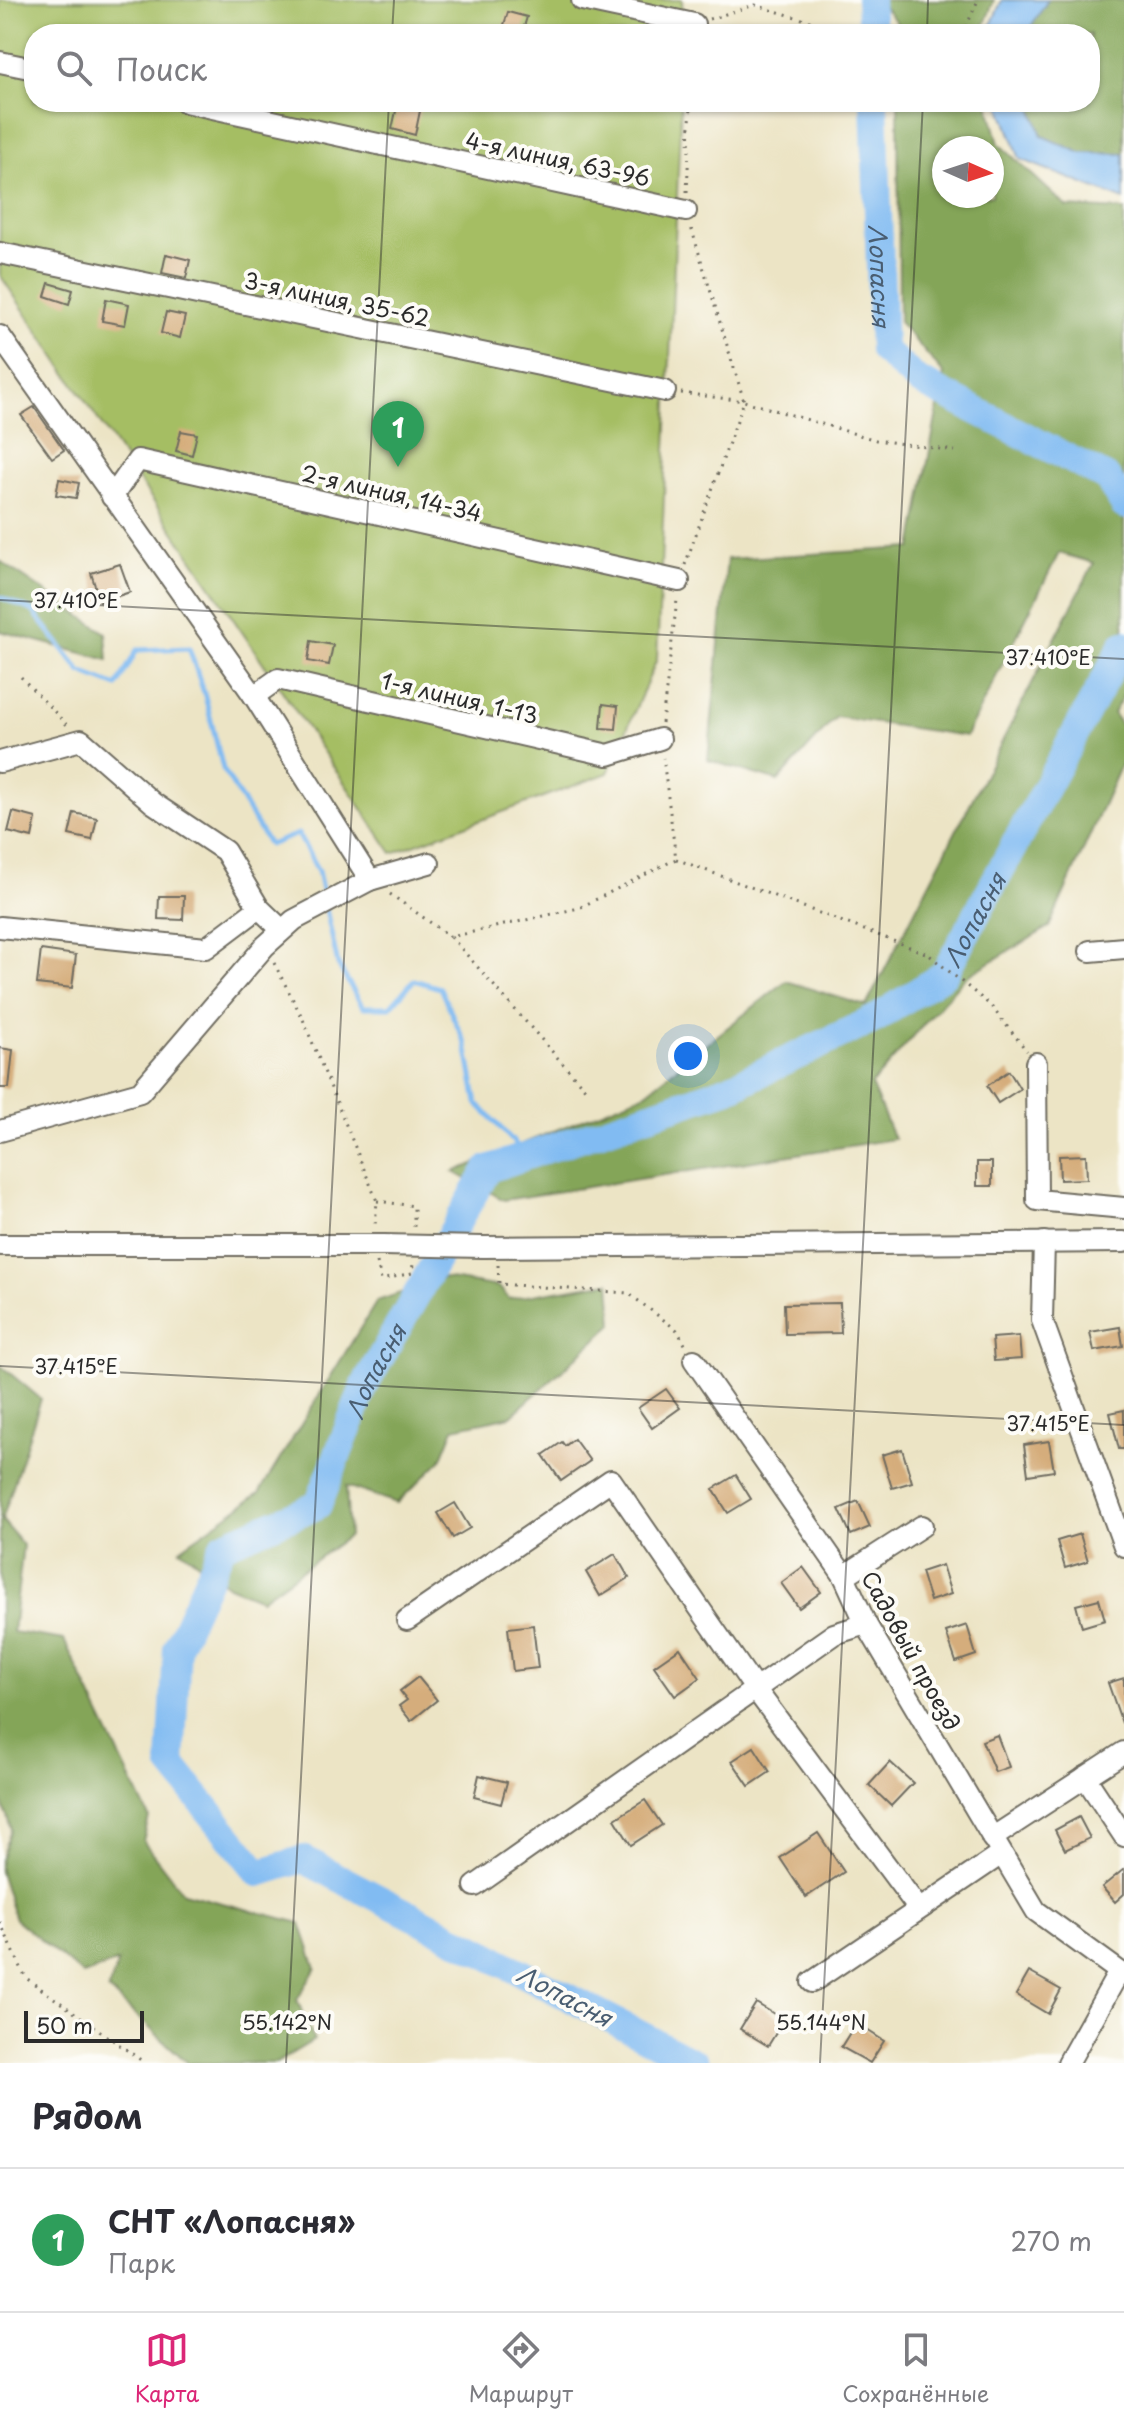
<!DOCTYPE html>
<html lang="ru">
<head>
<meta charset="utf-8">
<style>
  :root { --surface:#fff; --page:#f2f2f3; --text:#2b2b33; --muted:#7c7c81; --line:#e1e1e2; --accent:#db2777 }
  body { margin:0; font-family:"Playpen Sans",sans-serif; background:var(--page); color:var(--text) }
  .compass { position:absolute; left:932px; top:136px; width:72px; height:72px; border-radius:50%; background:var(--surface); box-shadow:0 2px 6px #0004; rotate:93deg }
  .scale { position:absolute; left:24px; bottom:20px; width:120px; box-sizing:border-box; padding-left:8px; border:4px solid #2b2b2b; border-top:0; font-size:22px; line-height:28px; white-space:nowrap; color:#2b2b2b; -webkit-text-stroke:6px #fdfcf7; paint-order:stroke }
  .you { position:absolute; left:688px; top:1056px; width:28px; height:28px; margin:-20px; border:6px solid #fff; border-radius:50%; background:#1a73e8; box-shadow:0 0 0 12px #1a73e833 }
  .badge { display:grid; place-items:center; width:52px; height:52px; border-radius:50%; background:var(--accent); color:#fff; font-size:26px; font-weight:700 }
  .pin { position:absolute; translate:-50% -66px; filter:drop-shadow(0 2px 4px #0008) }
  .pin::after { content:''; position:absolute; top:42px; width:28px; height:24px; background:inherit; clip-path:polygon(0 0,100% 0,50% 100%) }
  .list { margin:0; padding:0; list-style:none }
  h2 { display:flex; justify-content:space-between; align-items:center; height:104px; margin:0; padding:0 32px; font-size:34px }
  h2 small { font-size:26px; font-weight:400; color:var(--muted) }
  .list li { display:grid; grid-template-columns:52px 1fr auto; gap:24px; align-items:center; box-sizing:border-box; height:144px; padding:0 32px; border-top:2px solid var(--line) }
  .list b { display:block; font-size:30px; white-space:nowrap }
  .list p { margin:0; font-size:26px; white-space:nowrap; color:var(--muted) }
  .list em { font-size:26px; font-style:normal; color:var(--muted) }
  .icon { flex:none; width:44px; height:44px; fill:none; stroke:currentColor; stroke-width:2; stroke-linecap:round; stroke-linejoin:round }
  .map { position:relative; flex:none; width:1124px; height:2063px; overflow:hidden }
  .search { position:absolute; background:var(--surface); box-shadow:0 2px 6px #0004; left:24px; right:24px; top:24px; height:88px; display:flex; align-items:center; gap:20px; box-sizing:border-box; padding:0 28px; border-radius:32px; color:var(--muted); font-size:30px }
  .sheet { height:248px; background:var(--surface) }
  nav { display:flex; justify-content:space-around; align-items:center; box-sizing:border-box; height:112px; border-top:2px solid var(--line); background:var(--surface); font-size:22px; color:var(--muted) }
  nav a { display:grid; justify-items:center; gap:4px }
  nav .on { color:var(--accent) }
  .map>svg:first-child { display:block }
  .green { fill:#a5be63; stroke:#687447; stroke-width:2 }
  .forest { fill:#84a559; stroke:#586842; stroke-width:2; fill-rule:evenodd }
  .water { fill:#81bbf2; stroke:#56738e; stroke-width:2 }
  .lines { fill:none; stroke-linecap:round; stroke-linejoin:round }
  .stream { stroke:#81bbf2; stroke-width:5 }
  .river { stroke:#81bbf2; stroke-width:28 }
  .building { fill:#d5ad7b }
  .minor-casing { stroke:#6f6c61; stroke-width:24 }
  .path { stroke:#6f6c61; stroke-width:3; stroke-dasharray:2 6; stroke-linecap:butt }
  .minor { stroke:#fff; stroke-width:20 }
  .minor-bridge-casing { stroke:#6f6c61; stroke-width:24; stroke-linecap:butt }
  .minor-bridge { stroke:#fff; stroke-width:20 }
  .ticks { fill:none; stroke:#2b2b2b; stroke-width:2; stroke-opacity:0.45 }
  .labels { text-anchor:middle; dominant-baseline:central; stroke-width:8; stroke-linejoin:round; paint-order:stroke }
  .street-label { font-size:22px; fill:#2b2b2b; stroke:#fdfcf7 }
  .water-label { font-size:24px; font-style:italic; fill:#495d71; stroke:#fdfcf7 }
  .ticks-label { font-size:20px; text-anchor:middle; fill:#2b2b2b; stroke:#fdfcf7; stroke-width:8; stroke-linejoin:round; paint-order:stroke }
</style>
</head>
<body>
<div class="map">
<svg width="1124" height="2063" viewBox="0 0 1124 2063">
  <rect width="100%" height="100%" fill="#fdfcf7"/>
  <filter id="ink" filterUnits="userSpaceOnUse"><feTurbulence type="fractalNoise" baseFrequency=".0125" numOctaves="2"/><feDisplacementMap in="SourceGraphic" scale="16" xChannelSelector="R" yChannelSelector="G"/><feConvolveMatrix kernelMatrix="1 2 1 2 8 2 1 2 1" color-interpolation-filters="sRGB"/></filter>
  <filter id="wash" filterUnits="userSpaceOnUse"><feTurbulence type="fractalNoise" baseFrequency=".006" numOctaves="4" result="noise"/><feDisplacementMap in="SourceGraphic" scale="32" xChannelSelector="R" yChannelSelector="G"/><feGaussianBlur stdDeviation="1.8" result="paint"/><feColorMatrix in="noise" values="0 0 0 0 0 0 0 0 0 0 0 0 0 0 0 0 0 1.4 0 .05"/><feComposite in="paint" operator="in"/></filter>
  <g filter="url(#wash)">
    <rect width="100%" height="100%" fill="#ece4c5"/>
    <!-- green -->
    <polygon class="green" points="0,0 682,0 683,34 34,34 34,102 681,102 657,659 608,773 392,853 0,275"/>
    <!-- forest -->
    <g class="forest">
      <polygon points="878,0 994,0 981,34 897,34 897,23"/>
      <polygon points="1048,0 1124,0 1124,154 1081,153 1042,136 1030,102 1090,102 1090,34 1026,34"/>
      <path d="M 898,102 L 988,102 L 999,144 L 1067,207 L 1124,210 L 1124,695 L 1113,713 L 1124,729 L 1124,758 L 1049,927 L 964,978 L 871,1085 L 894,1139 L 504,1200 L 454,1172 L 644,1094 L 786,981 L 866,1006 L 1094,563 L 1059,553 L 966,736 L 836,717 L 778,781 L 708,760 L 727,559 L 912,548 L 944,374 L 899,322 ZM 944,148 L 992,148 L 992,196 L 944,196 Z"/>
      <polygon points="0,561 106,633 108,660 0,631"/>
      <polygon points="444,1278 499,1287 509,1299 610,1282 613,1324 511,1416 454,1428 441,1460 397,1503 346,1486 349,1536 261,1599 229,1586 180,1549 259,1493 377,1301"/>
      <polygon points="0,1365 41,1399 2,1520 23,1545 13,1632 64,1640 149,1817 143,1841 183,1893 301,1923 316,1968 297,2000 314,2040 276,2063 188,2063 108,1990 118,1962 83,1975 15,1919 0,1871 0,1860 11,1829 0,1794"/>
    </g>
    <!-- water -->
    <g class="water">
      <polygon points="1002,0 1048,0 1026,34 987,34"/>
      <polygon points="999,102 1030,102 1042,136 1081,153 1124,154 1124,200 1020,159"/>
    </g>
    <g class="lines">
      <!-- stream -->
      <g class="stream">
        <polyline points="0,597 33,611 81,672 117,686 137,650 189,648 205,696 223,769 269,845 298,834 318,871 324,899"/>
        <polyline points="326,909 338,965 363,1007 390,1007 414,980 440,988 466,1045 477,1103 527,1156"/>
      </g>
      <!-- river -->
      <g class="river">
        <polyline points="870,0 872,34"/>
        <path id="s1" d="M 874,102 L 883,350 L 917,380 L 1107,478 L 1124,505"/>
        <path id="s2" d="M 695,2063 L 303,1859 L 259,1873 L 171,1764 L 177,1647 L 223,1545 L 318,1505 L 365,1385 L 488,1169 L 729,1088 L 877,1018 L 944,974 L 1124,644"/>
      </g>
    </g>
    <g id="blocks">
      <!-- building -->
      <g class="building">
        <polygon points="508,12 527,17 522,33 503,28"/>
        <polygon points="398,102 421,106 415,135 392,129"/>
        <polygon points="166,254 190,260 186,278 162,273"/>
        <polygon points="49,283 73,290 69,304 45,296"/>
        <polygon points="106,299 129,304 125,325 102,321"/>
        <polygon points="166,312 185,316 180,338 161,333"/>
        <polygon points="34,407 64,450 52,458 21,415"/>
        <polygon points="181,431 197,434 192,455 176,451"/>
        <polygon points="59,479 79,483 76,498 56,495"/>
        <polygon points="120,564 130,592 100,602 91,573"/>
        <polygon points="311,641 333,645 329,665 308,661"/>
        <polygon points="603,704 618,706 616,729 601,728"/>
        <polygon points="13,812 36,818 32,838 8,832"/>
        <polygon points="74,813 97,818 92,840 69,835"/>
        <polygon points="159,896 184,896 183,920 158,919"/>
        <polygon points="41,950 76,955 72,988 37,984"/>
        <polygon points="0,1048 13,1050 9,1088 0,1088"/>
        <polygon points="1009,1071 1020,1089 998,1103 987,1086"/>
        <polygon points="1086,1155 1087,1179 1060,1180 1059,1156"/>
        <rect x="977" y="1162" width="15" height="24"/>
        <polygon points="840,1303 841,1333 785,1334 784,1304"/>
        <polygon points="1120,1327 1123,1346 1094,1351 1090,1332"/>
        <polygon points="1019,1336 1021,1359 994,1361 992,1338"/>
        <polygon points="666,1389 680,1408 652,1428 638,1408"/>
        <polygon points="1124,1410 1124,1449 1119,1449 1110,1413"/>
        <polygon points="574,1439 590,1461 561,1481 543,1455 562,1442 565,1446"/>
        <polygon points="1049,1441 1054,1471 1028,1475 1024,1445"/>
        <polygon points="902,1449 912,1482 892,1488 882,1455"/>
        <polygon points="736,1475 751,1499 728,1513 713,1489"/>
        <polygon points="858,1501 870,1527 851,1535 839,1509"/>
        <polygon points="455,1503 470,1528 453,1538 438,1513"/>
        <polygon points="1080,1534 1088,1561 1065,1568 1057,1541"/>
        <polygon points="615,1554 629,1578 600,1596 586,1572"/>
        <polygon points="942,1565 951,1594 930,1601 921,1572"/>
        <polygon points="803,1567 821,1592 799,1608 781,1583"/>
        <polygon points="1099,1599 1105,1620 1082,1627 1076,1605"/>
        <polygon points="533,1625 538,1668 513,1671 508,1628"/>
        <polygon points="967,1625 976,1655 956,1662 946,1632"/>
        <polygon points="680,1648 700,1678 675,1696 654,1666"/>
        <polygon points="418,1677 437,1700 411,1721 399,1706 407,1700 400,1691"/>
        <polygon points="1124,1678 1124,1723 1122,1723 1108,1683"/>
        <polygon points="997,1735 1009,1767 995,1772 982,1741"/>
        <polygon points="754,1747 770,1772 749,1786 732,1761"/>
        <polygon points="890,1762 913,1783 891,1806 869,1785"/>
        <polygon points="479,1775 507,1782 501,1804 474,1797"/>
        <polygon points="645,1800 662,1825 631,1845 615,1819"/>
        <polygon points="1079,1817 1090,1838 1065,1850 1055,1830"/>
        <polygon points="818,1833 844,1872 806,1897 780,1858"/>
        <polygon points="1124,1869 1124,1894 1115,1902 1102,1887"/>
        <polygon points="1029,1972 1061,1990 1048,2014 1016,1995"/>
        <polygon points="756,2003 784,2020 768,2046 740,2029"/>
        <polygon points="856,2023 884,2041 870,2063 841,2047"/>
      </g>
    </g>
  </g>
  <g filter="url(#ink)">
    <use href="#blocks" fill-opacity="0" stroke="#6f6c61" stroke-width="2"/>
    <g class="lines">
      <defs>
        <g id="minor">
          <polyline points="582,0 694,24"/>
          <polyline points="0,62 34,69"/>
          <polyline points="185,102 686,211"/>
          <polyline points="0,253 665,391"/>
          <polyline points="0,336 254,696 370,880 294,920 265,946 140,1092 0,1131"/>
          <polyline points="112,497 138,460 679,581"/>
          <polyline points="254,696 278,679 608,755 660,739"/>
          <polyline points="0,762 81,740 153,803 225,851 259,908 282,930"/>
          <polyline points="370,880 429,863"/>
          <polyline points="0,927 206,948 259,908"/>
          <polyline points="1090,951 1124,948"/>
          <polyline points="1036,1063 1037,1200 1124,1208"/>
          <polyline points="1044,1242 1042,1320 1124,1546"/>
          <polyline points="0,1245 383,1245"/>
          <polyline points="483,1247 1124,1242"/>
          <polyline points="694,1360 844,1576 866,1624 1036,1911 1124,1975"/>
          <polyline points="844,1576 922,1526"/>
          <polyline points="407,1620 611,1480 756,1690 918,1908"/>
          <polyline points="1085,1777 1124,1836"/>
          <polyline points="992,1838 1124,1752"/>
          <polyline points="475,1886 834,1634 866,1624"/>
          <polyline points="812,1982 1000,1855"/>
          <polyline points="1068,2063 1119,1972"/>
        </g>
      </defs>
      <!-- minor casing -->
      <use href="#minor" class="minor-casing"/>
      <!-- path -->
      <g class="path">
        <polyline points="709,19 755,5 853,34"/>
        <polyline points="963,34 978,0"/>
        <polyline points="687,192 691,102"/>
        <polyline points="681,393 744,401 876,440 955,451"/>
        <polyline points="685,565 744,401 691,227"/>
        <polyline points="21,677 68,726"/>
        <polyline points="662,723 677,600"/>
        <polyline points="676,859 928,954 990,1005 1027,1051"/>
        <polyline points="390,894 451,937 579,908 676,859 663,758"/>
        <polyline points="451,937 587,1091"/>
        <polyline points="274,963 302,1017 377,1201 375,1226"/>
        <polyline points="377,1201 414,1206 414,1228"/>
        <polyline points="377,1262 381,1280 412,1273 413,1264"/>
        <polyline points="498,1265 499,1284 628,1293 677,1330 686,1346"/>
        <polyline points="0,1922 26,1978 145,2063"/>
      </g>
      <!-- minor -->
      <use href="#minor" class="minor"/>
      <defs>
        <polyline id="minor-bridge" points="383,1245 483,1247"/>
      </defs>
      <!-- minor-bridge casing -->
      <use href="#minor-bridge" class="minor-bridge-casing"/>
      <!-- minor-bridge -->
      <use href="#minor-bridge" class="minor-bridge"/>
    </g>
  </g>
  <!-- ticks -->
  <path class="ticks" d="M 392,34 L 394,0M 927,34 L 928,0M 0,600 L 1124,659M 0,1366 L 1124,1425M 286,2063 L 389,102M 820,2063 L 923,102"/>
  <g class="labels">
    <!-- street labels -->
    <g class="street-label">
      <text transform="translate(558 158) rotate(12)">4-я линия, 63-96</text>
      <text transform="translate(337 298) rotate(12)">3-я линия, 35-62</text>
      <text transform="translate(392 492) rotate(13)">2-я линия, 14-34</text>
      <text transform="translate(460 697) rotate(13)">1-я линия, 1-13</text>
      <text transform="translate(912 1650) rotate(61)">Садовый проезд</text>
    </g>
    <!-- water labels -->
    <g class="water-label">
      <text stroke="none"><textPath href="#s1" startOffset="174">Лопасня</textPath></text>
      <text stroke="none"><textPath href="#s2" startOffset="1898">Лопасня</textPath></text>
      <text stroke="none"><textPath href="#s2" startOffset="1106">Лопасня</textPath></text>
      <text transform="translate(565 1995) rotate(28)">Лопасня</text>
    </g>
  </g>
  <g class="ticks-label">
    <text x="76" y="608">37.410°E</text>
    <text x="1048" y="665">37.410°E</text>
    <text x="76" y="1374">37.415°E</text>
    <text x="1048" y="1431">37.415°E</text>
    <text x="287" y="2030">55.142°N</text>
    <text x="821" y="2030">55.144°N</text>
  </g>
</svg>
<svg class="compass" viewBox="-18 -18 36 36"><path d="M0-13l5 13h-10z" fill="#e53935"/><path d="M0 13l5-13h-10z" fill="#7c7c81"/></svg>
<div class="scale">50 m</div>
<div class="you"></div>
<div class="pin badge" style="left:398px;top:467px;background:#2e9e5b">1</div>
<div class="search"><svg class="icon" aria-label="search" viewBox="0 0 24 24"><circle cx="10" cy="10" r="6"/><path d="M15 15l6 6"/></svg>Поиск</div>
</div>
<section class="sheet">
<h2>Рядом<small></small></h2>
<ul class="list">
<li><span class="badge" style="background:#2e9e5b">1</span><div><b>СНТ «Лопасня»</b><p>Парк</p></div><em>270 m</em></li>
</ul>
</section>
<nav>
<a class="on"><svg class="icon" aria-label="map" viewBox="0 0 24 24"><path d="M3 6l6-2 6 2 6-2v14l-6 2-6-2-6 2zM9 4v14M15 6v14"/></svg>Карта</a>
<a><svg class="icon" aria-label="directions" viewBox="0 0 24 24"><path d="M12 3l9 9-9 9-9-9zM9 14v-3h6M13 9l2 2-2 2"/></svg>Маршрут</a>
<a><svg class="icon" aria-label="saved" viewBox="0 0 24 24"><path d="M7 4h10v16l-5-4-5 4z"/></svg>Сохранённые</a>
</nav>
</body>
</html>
